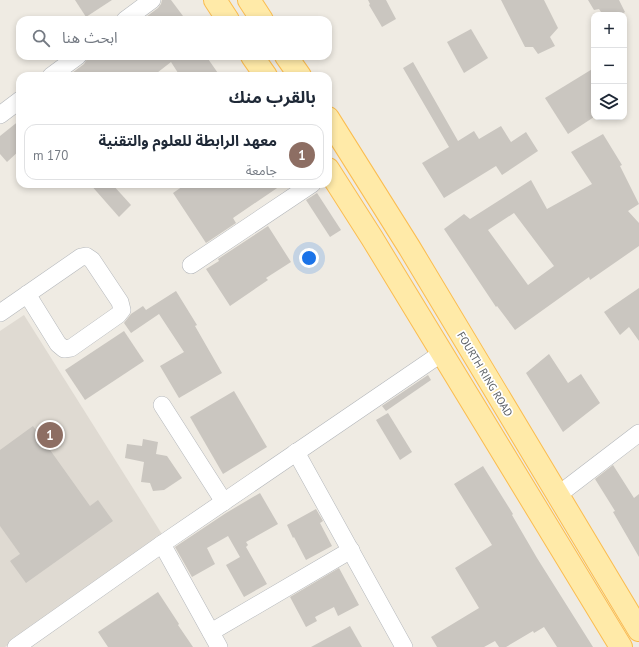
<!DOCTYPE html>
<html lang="ar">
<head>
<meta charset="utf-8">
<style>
  :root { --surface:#fff; --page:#f2f2f3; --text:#1f2937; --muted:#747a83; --line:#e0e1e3; --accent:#f52323 }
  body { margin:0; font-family:"PT Sans","Noto Sans Arabic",sans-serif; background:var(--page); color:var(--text); direction:rtl }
  .controls { position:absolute; right:12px; top:12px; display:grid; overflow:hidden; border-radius:8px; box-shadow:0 2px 6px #0003 }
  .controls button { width:36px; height:36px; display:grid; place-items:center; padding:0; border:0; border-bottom:1px solid var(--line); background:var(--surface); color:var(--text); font:20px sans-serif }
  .you { position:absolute; left:309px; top:258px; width:14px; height:14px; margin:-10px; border:3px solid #fff; border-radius:50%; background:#1a73e8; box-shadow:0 0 0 6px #1a73e833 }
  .badge { display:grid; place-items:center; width:26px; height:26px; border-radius:50%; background:var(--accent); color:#fff; font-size:13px; font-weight:700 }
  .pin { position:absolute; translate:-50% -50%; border:2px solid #fff; box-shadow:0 1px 4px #0006 }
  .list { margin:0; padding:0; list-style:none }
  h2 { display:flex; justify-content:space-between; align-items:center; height:52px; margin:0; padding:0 16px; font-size:17px }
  h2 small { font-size:13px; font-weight:400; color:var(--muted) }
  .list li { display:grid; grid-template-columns:26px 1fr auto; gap:12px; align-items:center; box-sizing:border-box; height:56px; margin:0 8px 8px; padding:0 8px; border:1px solid var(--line); border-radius:12px }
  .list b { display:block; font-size:15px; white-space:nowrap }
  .list p { margin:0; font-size:13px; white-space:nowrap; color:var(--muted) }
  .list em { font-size:13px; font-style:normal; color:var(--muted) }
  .icon { flex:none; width:22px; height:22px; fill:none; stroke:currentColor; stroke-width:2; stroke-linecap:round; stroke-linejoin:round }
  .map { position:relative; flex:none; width:639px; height:647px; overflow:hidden; direction:ltr }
  .search { position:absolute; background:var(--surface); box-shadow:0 2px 6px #0003; left:16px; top:16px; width:316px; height:44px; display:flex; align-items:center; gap:10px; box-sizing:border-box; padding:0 14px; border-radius:12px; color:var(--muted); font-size:15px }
  .panel { position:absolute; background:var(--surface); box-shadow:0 2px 6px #0003; left:16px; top:72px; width:316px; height:116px; border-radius:12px; direction:rtl }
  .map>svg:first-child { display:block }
  .education { fill:#dfdad2 }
  .building { fill:#cac6c0; fill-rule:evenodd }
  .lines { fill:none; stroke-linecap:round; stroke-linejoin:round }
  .minor-casing { stroke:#b4b7bb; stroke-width:18 }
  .major-casing { stroke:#fbbd50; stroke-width:24 }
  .minor { stroke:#fff; stroke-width:17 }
  .major { stroke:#ffeaa8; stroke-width:22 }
  .labels { text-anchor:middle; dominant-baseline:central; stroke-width:3.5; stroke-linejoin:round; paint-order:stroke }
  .street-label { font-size:11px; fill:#5b6065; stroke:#fff }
</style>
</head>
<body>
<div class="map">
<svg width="639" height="647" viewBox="0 0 639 647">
  <rect width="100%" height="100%" fill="#efebe3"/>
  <!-- education -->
  <polygon class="education" points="24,315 165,539 5,647 0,647 0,331"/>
  <!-- building -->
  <g class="building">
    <polygon points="75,0 112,0 86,17"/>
    <polygon points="162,0 171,0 186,20 142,20 158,8 161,4"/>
    <polygon points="368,0 386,0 396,19 382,27 369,5 370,4"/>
    <polygon points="501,0 544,0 558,28 550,37 555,46 538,54 533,47 525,47"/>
    <polygon points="588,0 619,0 625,12 620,15 603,15 599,9 594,10"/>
    <polygon points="471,29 488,58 464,73 447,42"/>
    <polygon points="89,56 206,56 220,76 180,76 171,62 153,76 68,76 84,64"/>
    <polygon points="413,62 458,141 474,131 479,139 501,126 511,142 526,132 538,151 502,175 496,166 444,198 422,163 449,147 403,68"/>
    <polygon points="594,68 594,117 568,134 545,98"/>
    <polygon points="20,120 20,150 7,162 0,154 0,136"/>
    <path d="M 603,134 L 622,165 L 620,166 L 639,204 L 628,211 L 639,223 L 639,246 L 590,280 L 589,277 L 515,330 L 497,306 L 496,307 L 444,229 L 464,214 L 470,219 L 531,180 L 547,209 L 592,184 L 571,152 ZM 514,213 L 554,266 L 528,285 L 488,230 Z"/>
    <polygon points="90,184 112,184 131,205 119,217"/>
    <polygon points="186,184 283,184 233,218 236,223 206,243 173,193"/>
    <polygon points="317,193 341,230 330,237 306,200"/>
    <polygon points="268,226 291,262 266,278 268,280 230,306 206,269 219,261 218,259"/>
    <polygon points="639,288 639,341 629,327 620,335 604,312"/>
    <polygon points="176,291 197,325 195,326 222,373 179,398 160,366 184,352 159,314 131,333 124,323 131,314 143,306 146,310"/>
    <polygon points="124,331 144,361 85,400 65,370"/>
    <polygon points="549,354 568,383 581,374 600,403 563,432 526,373"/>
    <polygon points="428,375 431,380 386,411 382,406"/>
    <polygon points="234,391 267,447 223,474 190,417"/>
    <polygon points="388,413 412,452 400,460 376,420"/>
    <polygon points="33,426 90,506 98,500 113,521 26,583 10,561 20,554 0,526 0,450"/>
    <polygon points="143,439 158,442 156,454 167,456 182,478 164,490 153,491 150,483 141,482 144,462 125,458 127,444 142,446"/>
    <polygon points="613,465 634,498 639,494 639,557 613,512 615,511 595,479"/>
    <polygon points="483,466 513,514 512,515 537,558 593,647 557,647 544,627 534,633 533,631 506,647 499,647 495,641 484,647 437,647 431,637 479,608 455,568 492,545 454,484"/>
    <polygon points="260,493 278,524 246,542 248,545 246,547 267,584 244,597 226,565 240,557 228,536 207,548 215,564 192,577 175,547 226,513"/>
    <polygon points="316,509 323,521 320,523 332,546 306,560 294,537 293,538 287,525"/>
    <polygon points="339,568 359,605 338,616 334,607 315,617 317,621 306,627 290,597"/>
    <polygon points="158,592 179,624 178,625 193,647 108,647 98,632"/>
    <polygon points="350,626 362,647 311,647"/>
  </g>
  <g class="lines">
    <defs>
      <g id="minor">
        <polyline points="125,20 152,0"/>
        <polyline points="51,76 78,56"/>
        <polyline points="0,115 20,100"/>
        <polyline points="191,265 312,184"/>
        <polyline points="0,313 81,257 86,256 92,260 120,302 122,310 118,315 71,348 64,349 58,344 27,294"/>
        <polyline points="162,405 224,502"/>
        <polyline points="296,452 404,647"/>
        <polyline points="558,495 639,433"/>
        <polyline points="162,544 219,647"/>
        <polyline points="211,632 351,550"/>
        <polyline points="16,647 162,544 442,353"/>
      </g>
      <g id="major">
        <polyline points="215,0 228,20"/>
        <polyline points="249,0 262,20"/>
        <polyline points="252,56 266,76"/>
        <polyline points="286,56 300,76"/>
        <polyline points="328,118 409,247 639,630"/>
        <polyline points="328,169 372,238 621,647"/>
      </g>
    </defs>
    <!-- minor casing -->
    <use href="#minor" class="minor-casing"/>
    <!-- major casing -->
    <use href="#major" class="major-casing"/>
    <!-- minor -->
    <use href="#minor" class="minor"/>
    <!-- major -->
    <use href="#major" class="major"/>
  </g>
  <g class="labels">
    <!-- street labels -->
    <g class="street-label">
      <text transform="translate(485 374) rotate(59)">FOURTH RING ROAD</text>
    </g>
  </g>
</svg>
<div class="controls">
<button>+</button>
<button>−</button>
<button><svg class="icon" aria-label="layers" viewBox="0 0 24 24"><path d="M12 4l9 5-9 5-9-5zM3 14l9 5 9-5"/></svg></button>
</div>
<div class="you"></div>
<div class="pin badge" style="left:50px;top:435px;background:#8d6e63">1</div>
<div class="search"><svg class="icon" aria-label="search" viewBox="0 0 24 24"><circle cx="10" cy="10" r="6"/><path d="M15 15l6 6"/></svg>ابحث هنا</div>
<section class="panel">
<h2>بالقرب منك<small></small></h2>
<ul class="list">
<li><span class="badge" style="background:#8d6e63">1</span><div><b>معهد الرابطة للعلوم والتقنية</b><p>جامعة</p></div><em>170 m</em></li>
</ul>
</section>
</div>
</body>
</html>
